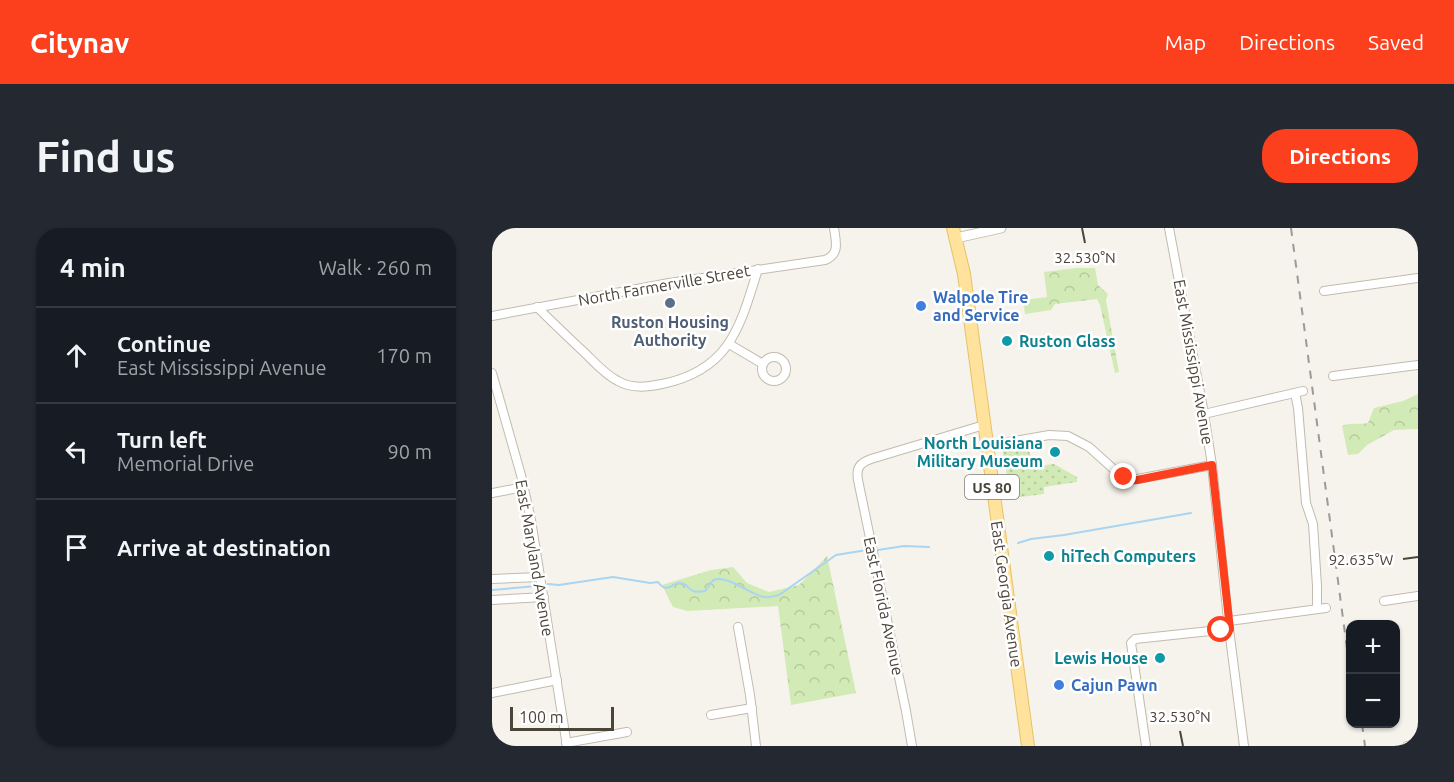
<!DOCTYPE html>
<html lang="en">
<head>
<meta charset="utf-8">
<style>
  :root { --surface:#171b24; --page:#242831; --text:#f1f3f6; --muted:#9ea1a6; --line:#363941; --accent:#fc3f1d }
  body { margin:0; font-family:Ubuntu,sans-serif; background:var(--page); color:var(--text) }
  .controls { position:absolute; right:18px; bottom:18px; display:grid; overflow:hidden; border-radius:12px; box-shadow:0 2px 4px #0004 }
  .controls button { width:54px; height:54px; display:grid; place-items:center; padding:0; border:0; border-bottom:2px solid var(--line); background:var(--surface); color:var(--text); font:30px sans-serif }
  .scale { position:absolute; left:18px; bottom:15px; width:104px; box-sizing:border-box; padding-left:6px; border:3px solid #4b4439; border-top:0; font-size:16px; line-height:21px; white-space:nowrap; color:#4b4439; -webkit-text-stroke:4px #fff; paint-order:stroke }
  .stop { position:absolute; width:18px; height:18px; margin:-14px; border:4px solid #fc3f1d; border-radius:50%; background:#fff }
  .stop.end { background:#fc3f1d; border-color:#fff; box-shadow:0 2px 6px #0008 }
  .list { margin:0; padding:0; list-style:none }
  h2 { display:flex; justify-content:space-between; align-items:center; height:78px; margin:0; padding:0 24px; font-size:26px }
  h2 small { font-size:20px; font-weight:400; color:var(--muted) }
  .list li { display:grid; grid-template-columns:39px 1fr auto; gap:18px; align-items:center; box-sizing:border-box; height:96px; padding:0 24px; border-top:2px solid var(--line) }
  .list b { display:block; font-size:22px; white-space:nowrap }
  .list p { margin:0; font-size:20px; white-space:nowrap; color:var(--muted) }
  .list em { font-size:20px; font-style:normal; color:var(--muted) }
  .icon { flex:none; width:33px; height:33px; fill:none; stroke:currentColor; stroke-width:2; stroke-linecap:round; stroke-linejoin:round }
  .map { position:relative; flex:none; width:926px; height:518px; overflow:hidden; border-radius:24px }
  header { display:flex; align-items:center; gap:36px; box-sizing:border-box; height:84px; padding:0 30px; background:var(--accent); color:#fff }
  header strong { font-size:28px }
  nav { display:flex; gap:33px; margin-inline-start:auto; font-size:21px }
  .intro { display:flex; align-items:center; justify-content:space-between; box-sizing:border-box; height:144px; padding:0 36px }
  h1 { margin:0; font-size:42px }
  .button { padding:15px 27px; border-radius:24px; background:var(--accent); color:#fff; font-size:21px; font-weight:700 }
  main { display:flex; gap:36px; padding:0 36px }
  aside { flex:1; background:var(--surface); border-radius:24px; box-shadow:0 2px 4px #0004 }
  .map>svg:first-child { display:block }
  .grass { fill:url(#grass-dots) }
  .forest { fill:url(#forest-crowns) }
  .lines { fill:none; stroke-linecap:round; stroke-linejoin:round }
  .stream { stroke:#a9d4f2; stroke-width:2 }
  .minor-casing { stroke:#c2bbae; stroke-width:10 }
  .tertiary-casing { stroke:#c2bbae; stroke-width:11 }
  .primary-casing { stroke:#e6c16a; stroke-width:14 }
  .minor { stroke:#fff; stroke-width:8 }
  .tertiary { stroke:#fff; stroke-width:9 }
  .primary { stroke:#ffe39c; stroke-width:12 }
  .rail { stroke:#9a9a9a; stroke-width:2; stroke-dasharray:8 8; stroke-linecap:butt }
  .route { stroke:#fc3f1d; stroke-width:8 }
  .ticks { fill:none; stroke:#4b4439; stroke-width:2 }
  .service-dot { fill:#5c6f8a; stroke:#fff; stroke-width:2 }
  .shop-dot { fill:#3f7fe0; stroke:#fff; stroke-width:2 }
  .culture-dot { fill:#0f9aa8; stroke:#fff; stroke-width:2 }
  .labels { text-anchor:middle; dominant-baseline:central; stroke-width:5; stroke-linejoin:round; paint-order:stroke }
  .shield { fill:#fff; stroke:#817c74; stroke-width:1.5 }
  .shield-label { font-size:15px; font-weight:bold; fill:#4b4439 }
  .street-label { font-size:16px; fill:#4b4439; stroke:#fff }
  .shop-label { font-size:16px; font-weight:bold; fill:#366cbe; stroke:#fff; text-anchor:start }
  .service-label { font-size:16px; font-weight:bold; fill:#4e5e75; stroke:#fff }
  .culture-label { font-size:16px; font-weight:bold; fill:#0d838f; stroke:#fff; text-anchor:start }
  .ticks-label { font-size:15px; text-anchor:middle; fill:#4b4439; stroke:#fff; stroke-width:5; stroke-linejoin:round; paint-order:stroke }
</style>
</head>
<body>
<header>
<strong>Citynav</strong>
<nav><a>Map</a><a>Directions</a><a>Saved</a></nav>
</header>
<div class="intro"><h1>Find us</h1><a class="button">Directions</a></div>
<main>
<aside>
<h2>4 min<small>Walk · 260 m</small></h2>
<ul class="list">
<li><svg class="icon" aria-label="ahead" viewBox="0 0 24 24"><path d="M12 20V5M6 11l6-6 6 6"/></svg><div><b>Continue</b><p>East Mississippi Avenue</p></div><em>170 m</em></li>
<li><svg class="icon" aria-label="left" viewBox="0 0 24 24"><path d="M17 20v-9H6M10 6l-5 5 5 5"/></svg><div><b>Turn left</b><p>Memorial Drive</p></div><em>90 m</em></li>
<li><svg class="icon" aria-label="arrive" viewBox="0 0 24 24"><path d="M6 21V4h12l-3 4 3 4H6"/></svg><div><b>Arrive at destination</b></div></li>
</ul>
</aside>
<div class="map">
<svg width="926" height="518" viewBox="0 0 926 518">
  <defs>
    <pattern id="grass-dots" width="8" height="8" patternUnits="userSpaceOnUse" patternTransform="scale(1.5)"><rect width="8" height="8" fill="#d2eab5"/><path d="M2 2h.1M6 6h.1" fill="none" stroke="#b6ca9c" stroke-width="1.8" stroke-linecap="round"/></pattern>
    <pattern id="forest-crowns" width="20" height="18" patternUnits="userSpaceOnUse" patternTransform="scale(1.5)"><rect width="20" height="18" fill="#d2eab5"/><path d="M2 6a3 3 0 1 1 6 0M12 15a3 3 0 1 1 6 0" fill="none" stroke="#b6ca9c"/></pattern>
  </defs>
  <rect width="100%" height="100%" fill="#f6f3ec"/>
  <!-- grass -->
  <polygon class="grass" points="535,214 540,235 545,238 562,236 585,249 585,254 552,259 552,266 519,270 510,219"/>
  <!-- forest -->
  <g class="forest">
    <polygon points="584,40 603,40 606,57 616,66 614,72 627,144 623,145 608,77 605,71 563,76 559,82 533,86 531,72 555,69 552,44"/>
    <path d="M 926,166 L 926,201 L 902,202 L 875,217 L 866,226 L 856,227 L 850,198 C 858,194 867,197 876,195 L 882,180 L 911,173 Z"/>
    <polygon points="335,328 364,465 299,477 286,378 195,383 181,379 170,357 219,342 241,339 255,355 277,364 307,357"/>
  </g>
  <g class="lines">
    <!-- stream -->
    <g class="stream">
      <polyline points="526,315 539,311 572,307 699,285"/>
      <polyline points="386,322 412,318 437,319"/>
      <path d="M 56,356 L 67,357 L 121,349 L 158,355 L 166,354 C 175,366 178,356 187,355 C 198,354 194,367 213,363 C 216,360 218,354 222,352 C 234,346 259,367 272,369 C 277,370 282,368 287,367 L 344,327 L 375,322"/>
      <polyline points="0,362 45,358"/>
    </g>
    <defs>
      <g id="minor">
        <polyline points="677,0 712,186 720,237 737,401 752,518"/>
        <polyline points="832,63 926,50"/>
        <path d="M 45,79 C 61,95 78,111 95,127 C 104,136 114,147 126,153 C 140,161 155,159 170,156 C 238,142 248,99 266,41"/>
        <path d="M 0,88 L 177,55 L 333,32 C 348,26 344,14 342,0"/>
        <polyline points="237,116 271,136"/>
        <circle cx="282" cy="141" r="12"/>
        <polyline points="0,145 29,247 39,292 75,518"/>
        <polyline points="841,148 926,137"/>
        <polyline points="803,165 806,180 814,275 821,296 825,358 825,381"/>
        <polyline points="712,186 811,163"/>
        <polyline points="494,218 557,207 576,208 597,219 627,246 640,252 720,237"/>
        <polyline points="0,265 32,259"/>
        <polyline points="0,351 49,349"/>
        <polyline points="0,372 52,369"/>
        <polyline points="892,373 926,368"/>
        <polyline points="737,393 834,380"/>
        <polyline points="246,399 258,467 264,518"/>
        <polyline points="0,465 65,452"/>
        <polyline points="219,487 260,480"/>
        <polyline points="74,515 135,504"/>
        <path d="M 420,518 L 414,483 L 366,252 C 364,239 368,235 379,231 L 492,197"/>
        <polyline points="654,518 639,415 643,411 737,401"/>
        <polyline points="915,518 926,517"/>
      </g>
      <polyline id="tertiary" points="464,10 509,0"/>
      <polyline id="primary" points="461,0 472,46 536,518"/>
    </defs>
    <!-- minor casing -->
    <use href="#minor" class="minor-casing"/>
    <!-- tertiary casing -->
    <use href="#tertiary" class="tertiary-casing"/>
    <!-- primary casing -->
    <use href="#primary" class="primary-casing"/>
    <!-- minor -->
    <use href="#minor" class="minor"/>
    <!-- tertiary -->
    <use href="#tertiary" class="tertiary"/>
    <!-- primary -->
    <use href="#primary" class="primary"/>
    <!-- rail -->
    <g class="rail">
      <polyline points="799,0 858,443"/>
      <polyline points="870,496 873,518"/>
    </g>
  </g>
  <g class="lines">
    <!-- route -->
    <polyline class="route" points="632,249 640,252 645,252 720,237 738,401 729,402"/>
  </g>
  <!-- ticks -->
  <path class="ticks" d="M 590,0 L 593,15M 911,331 L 926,329M 688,503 L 691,518"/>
  <!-- markers -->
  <circle class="service-dot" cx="178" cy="75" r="6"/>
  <g class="shop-dot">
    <circle cx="429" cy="78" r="6"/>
    <circle cx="567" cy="457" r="6"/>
  </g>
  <g class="culture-dot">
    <circle cx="515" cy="113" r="6"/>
    <circle cx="563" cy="224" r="6"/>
    <circle cx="557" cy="328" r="6"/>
    <circle cx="668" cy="430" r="6"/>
  </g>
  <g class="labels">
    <!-- shield labels -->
    <rect class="shield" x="473" y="247" width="54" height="24" rx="4.5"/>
    <g class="shield-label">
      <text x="500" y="259">US 80</text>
    </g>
    <!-- street labels -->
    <g class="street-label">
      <text transform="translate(172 57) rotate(-10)">North Farmerville Street</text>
      <text transform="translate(702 134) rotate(80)">East Mississippi Avenue</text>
      <text transform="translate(43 330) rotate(80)">East Maryland Avenue</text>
      <text transform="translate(515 366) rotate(82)">East Georgia Avenue</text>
      <text transform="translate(392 378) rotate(78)">East Florida Avenue</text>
    </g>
    <!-- shop labels -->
    <g class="shop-label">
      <text x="441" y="69">Walpole Tire<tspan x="441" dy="18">and Service</tspan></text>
      <text x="579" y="457">Cajun Pawn</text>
    </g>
    <!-- service labels -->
    <g class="service-label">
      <text x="178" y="94">Ruston Housing<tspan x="178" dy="18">Authority</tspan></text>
    </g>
    <!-- culture labels -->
    <g class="culture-label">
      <text x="527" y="113">Ruston Glass</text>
      <text x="551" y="215" text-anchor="end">North Louisiana<tspan x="551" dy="18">Military Museum</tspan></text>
      <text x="569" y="328">hiTech Computers</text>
      <text x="656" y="430" text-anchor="end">Lewis House</text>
    </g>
  </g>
  <g class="ticks-label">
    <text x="593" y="35">32.530°N</text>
    <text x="869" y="337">92.635°W</text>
    <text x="688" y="494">32.530°N</text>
  </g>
</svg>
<div class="controls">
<button>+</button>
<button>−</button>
</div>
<div class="scale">100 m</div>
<div class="stop" style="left:729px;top:402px"></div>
<div class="stop end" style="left:632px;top:249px"></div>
</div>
</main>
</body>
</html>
